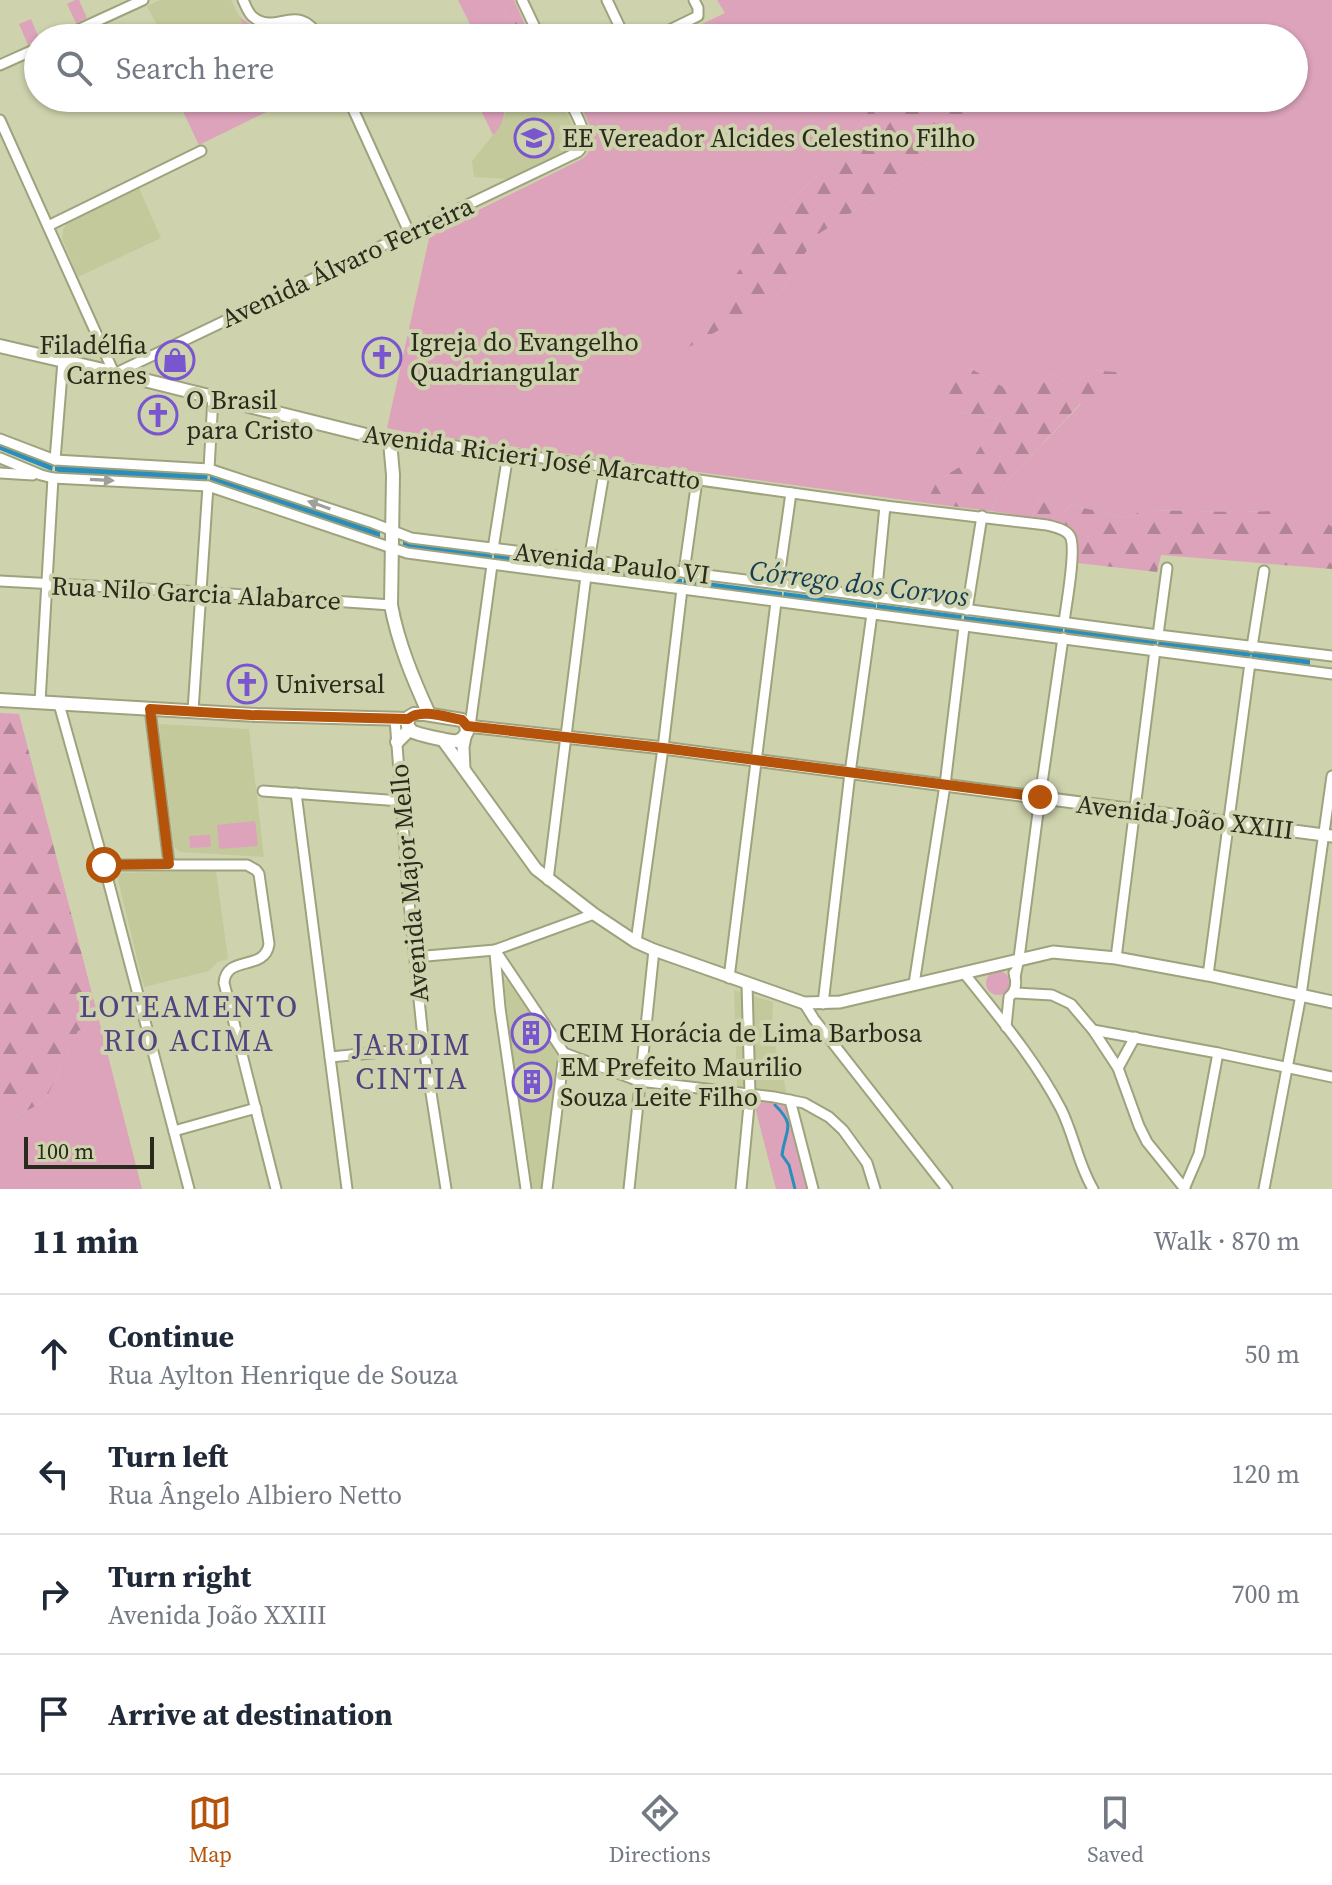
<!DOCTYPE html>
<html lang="en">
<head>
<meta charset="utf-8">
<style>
  :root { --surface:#fff; --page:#f6f6f7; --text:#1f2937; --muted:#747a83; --line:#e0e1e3; --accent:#b45309 }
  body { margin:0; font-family:"Source Serif 4",serif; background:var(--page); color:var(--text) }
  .scale { position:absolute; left:24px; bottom:20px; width:130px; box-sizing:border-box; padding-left:8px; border:4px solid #292b1c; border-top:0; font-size:22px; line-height:28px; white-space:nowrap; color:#292b1c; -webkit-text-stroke:6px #ced3ad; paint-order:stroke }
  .stop { position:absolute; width:24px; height:24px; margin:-18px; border:6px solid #b45309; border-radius:50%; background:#fff }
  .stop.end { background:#b45309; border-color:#fff; box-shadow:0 2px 8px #0008 }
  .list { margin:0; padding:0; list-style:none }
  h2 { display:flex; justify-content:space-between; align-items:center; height:104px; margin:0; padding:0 32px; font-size:34px }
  h2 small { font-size:26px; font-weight:400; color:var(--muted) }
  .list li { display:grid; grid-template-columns:52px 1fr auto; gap:24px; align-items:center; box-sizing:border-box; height:120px; padding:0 32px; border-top:2px solid var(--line) }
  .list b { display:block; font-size:30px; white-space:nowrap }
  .list p { margin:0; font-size:26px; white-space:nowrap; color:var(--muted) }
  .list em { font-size:26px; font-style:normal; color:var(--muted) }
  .icon { flex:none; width:44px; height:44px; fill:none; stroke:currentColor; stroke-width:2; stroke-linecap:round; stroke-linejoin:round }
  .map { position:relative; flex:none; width:1332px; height:1189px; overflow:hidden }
  .search { position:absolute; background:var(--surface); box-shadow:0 2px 6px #0004; left:24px; right:24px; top:24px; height:88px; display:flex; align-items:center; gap:20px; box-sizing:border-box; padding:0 28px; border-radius:44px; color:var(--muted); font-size:30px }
  .sheet { height:584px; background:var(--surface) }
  nav { display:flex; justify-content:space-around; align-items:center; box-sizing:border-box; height:112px; border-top:2px solid var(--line); background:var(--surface); font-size:22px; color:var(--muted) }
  nav a { display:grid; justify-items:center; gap:4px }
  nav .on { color:var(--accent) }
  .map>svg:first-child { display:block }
  .built { fill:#c3c99b }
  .green { fill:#dca3ba }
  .forest { fill:url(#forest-firs) }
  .water { fill:#298ebc }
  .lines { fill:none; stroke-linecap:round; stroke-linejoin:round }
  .stream { stroke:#298ebc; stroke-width:3 }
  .minor-casing { stroke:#9ea37e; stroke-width:13 }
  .tertiary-casing { stroke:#9ea37e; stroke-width:15 }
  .secondary-casing { stroke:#9ea37e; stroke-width:16 }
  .minor { stroke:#fff; stroke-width:9 }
  .tertiary { stroke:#fff; stroke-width:11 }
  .secondary { stroke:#fff; stroke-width:12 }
  .oneway { fill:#9fa099 }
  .route { stroke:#b45309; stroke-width:10 }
  .labels { text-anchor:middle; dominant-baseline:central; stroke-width:8; stroke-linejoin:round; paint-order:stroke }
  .poi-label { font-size:26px; fill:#292b1c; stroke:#ced3ad; text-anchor:start }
  .street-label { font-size:26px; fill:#292b1c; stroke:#ced3ad }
  .water-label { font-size:28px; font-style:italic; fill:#143d51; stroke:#ced3ad }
  .quarter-label { font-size:30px; letter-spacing:2px; fill:#524280; stroke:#ced3ad }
</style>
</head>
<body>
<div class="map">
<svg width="1332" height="1189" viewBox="0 0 1332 1189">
  <defs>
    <pattern id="forest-firs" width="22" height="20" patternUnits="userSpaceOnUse" patternTransform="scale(2)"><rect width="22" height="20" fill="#dca3ba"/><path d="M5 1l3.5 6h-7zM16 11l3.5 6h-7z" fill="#b28596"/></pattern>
  </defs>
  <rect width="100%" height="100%" fill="#ced3ad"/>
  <!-- built -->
  <g class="built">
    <polygon points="160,0 231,0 250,38 164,38 147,6"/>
    <polygon points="527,98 559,98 578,136 579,141 577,146 510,179 474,177 472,161 497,130 505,114 504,102"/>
    <polygon points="139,188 161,238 78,277 62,238 63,230 68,221"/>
    <polygon points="159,724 249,729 264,857 180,852 174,847"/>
    <polygon points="216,871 228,959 217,962 209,971 144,987 117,876 118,873"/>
    <polygon points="504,980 507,980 557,1050 541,1189 533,1189 510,1037"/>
    <polygon points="734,990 773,1002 772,1032 787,1093 737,1086"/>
  </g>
  <!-- green -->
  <g class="green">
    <polygon points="75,0 79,0 87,18 76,23 67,4"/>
    <polygon points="458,0 499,0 518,38 477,38"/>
    <path d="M 717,0 L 1332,0 L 1332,535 L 1274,511 L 1240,512 L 1144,510 L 1127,518 L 1071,505 L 1063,513 L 1039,497 L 1032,517 L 991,511 L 998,493 L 1013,475 L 1081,404 L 1125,384 L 1115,372 L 1092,370 L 1072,385 L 1052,374 L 1027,395 L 1014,393 L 961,363 L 959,412 L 999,419 L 972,459 L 937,481 L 926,503 L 405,432 L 387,428 L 430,234 L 578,161 C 581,159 586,157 588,153 C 600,137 583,113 577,98 L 932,98 L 912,108 L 874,103 L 839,156 L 794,197 L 758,242 L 704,324 L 776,298 L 817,235 L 947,151 L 980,98 L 1294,98 L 1294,38 L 673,38 L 725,13 Z"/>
    <path d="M 239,16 C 251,28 266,32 282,27 C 290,25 292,23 301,25 L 311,38 L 250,38 Z"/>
    <polygon points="31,19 39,38 28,45 19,24"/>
    <polygon points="179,98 295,98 199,145 177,99"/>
    <path d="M 475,98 L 527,98 L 504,102 C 505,116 503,125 493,135 Z"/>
    <polygon points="255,821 258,846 219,849 217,825"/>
    <polygon points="210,835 211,847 190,848 189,836"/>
    <circle cx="998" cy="983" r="12"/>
    <polygon points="100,1024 142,1189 0,1189 0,1125 45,1101 78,1031"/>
    <polygon points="764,1100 785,1104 794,1123 810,1189 776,1189 755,1107"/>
  </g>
  <!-- forest -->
  <g class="forest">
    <polygon points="499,0 514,0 531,38 518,38"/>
    <polygon points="932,98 980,98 947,151 817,235 776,298 687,348 758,242 794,197 839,156 874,103 912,108"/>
    <polygon points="961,363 1014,393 1028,394 1052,374 1072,385 1092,370 1116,372 1126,384 1112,402 1080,404 1013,475 998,493 991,511 926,503 937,481 972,459 999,419 959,412 939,401 949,365"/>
    <path d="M 1039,497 L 1063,513 L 1071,505 L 1127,518 L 1144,510 L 1240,512 L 1274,511 L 1327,523 L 1332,527 L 1332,569 L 1161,555 L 1157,572 L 1077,563 C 1078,527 1064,524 1032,517 Z"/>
    <polygon points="0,713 19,714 100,1024 78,1031 45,1101 0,1125"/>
  </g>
  <!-- water -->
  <g class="water">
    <polygon points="0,444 53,465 52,471 0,450"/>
    <polygon points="55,466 203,474 208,474 207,480 62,473 55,471"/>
    <polygon points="210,475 224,478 380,532 380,538 210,480"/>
    <polygon points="403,539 408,541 492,553 492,559 411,548 403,546"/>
    <polygon points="494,554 582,566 581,571 494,559"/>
    <polygon points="584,566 682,579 682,583 583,571"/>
    <polygon points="684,579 782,592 782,597 683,584"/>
    <polygon points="784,592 876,604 876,609 783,597"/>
    <polygon points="877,604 962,615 961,620 877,609"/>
    <polygon points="964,616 1063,627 1063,633 964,620"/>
    <polygon points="1065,628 1157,640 1157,645 1064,633"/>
    <polygon points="1159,640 1310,659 1310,665 1252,657 1251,654 1250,657 1158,645"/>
  </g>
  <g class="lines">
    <!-- stream -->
    <path class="stream" d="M 775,1105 C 797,1127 785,1129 782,1155 L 789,1165 L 795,1189"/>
    <defs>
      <g id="minor">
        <path d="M 243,0 C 246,6 248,13 253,17 C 277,36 297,0 320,38"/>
        <polyline points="522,0 540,38"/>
        <polyline points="607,0 625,38"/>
        <polyline points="60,38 143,0"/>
        <polyline points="653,38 698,16 698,8 694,0"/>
        <polyline points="0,65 38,48"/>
        <polyline points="348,98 409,232"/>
        <polyline points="0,120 114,373"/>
        <polyline points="48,226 201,151"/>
        <path d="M 116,373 L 578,152 C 593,137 575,114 568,98"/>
        <polyline points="0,439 55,460 209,469 373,523 411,538 778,584 1158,635 1332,656"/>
        <path d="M 390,441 L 456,446 L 885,506 L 1047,525 C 1054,527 1066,529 1070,536 C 1077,548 1066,606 1064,622"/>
        <polyline points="0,458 41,475 53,478 208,486 407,553 1332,674"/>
        <polyline points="55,460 63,361"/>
        <polyline points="209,469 213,397"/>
        <polyline points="0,473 33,475"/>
        <polyline points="493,549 508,454"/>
        <polyline points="589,561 605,467"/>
        <polyline points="684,572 697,480"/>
        <polyline points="0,581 201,592 391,605"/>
        <polyline points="778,584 791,493"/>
        <polyline points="876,598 885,506"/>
        <polyline points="967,610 982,516"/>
        <polyline points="1158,635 1167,568"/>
        <polyline points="1252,647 1264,571"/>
        <polyline points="40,702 53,478"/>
        <polyline points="59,704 104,865 189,1189"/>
        <polyline points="150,709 169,864"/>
        <polyline points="193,711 208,486"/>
        <polyline points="395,719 409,902 424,1048 446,1189"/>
        <polyline points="470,726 492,565"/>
        <polyline points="263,791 401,801"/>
        <polyline points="296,793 347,1189"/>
        <path d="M 104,865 L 247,865 L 256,870 L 259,874 L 269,944 C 265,972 226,954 224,983 L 276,1189"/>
        <polyline points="548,880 586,576"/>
        <polyline points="636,942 663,748 682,589"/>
        <polyline points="495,950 564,1053 639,1081 774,1097 804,1103 829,1117 843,1130 867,1163 875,1189"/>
        <polyline points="495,953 500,1008 526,1189"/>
        <polyline points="415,957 495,950 594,914"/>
        <polyline points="1116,958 1155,650"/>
        <path d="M 964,973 C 998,1016 1035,1059 1061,1109 C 1074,1135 1078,1164 1093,1189"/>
        <polyline points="1208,975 1250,663"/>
        <polyline points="1015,977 1019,958 1040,797 1063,638"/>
        <polyline points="729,978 776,602"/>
        <polyline points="914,984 945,785 964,627"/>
        <polyline points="1014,993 1052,995 1071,1004 1093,1030 1118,1068 1139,1126 1147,1142 1185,1189"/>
        <polyline points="804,1003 814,1019 947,1189"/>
        <polyline points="823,1004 850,773 872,614"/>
        <path d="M 1006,1027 L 1009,997 C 1016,991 1017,982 1014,973"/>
        <polyline points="1093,1030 1218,1053 1332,1077"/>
        <polyline points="330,1057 424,1048"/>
        <polyline points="1118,1068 1135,1037"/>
        <polyline points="790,1100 813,1189"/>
        <polyline points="174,1131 256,1108"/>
        <polyline points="547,1189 564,1053"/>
        <polyline points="629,1189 654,950"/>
        <polyline points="741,1189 750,1095 747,984"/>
        <polyline points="1184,1189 1199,1154 1218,1053"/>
        <polyline points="1264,1189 1301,995 1332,776"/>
      </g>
      <g id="tertiary">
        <polyline points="467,726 663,748 1332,836"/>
        <polyline points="442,739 536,869 594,914 636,942 654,950 804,1003 840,1002 1053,952 1116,958 1208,975 1332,1002"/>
        <polyline points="464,769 463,747 465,737"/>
      </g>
      <g id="secondary">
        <path d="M 0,346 L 116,373 L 390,441 L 393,475 L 391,605 C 398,643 413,679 429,714"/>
        <polyline points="0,700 257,715 408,719"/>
        <path d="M 414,714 L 425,714 L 462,720 L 466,724 L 467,732 C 464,737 463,739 457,741 C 451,742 414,734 410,730 C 406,725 408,722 409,717 Z"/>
        <polyline points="397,742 410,729"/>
      </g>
    </defs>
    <!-- minor casing -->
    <use href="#minor" class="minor-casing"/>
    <!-- tertiary casing -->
    <use href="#tertiary" class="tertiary-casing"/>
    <!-- secondary casing -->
    <use href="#secondary" class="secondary-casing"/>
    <!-- minor -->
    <use href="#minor" class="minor"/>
    <!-- tertiary -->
    <use href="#tertiary" class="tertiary"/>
    <!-- secondary -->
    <use href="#secondary" class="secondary"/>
  </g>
  <!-- one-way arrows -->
  <defs><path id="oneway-solid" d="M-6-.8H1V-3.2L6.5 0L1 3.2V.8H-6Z" transform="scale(2)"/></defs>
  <g class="oneway">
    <use href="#oneway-solid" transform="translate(102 480) rotate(3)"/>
    <use href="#oneway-solid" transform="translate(319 505) rotate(-161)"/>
  </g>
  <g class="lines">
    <!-- route -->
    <path class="route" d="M 104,865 L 169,864 L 150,709 L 251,715 L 408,719 C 421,708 446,717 462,720 L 467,726 L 663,748 L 1040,797"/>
  </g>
  <!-- icons -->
  <defs>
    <symbol id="school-ring" viewBox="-11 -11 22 22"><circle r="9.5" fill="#ced3ad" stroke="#7956d0" stroke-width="1.5"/><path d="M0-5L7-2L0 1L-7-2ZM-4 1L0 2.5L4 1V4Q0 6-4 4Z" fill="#7956d0"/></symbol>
    <symbol id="church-ring" viewBox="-11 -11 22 22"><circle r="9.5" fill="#ced3ad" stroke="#7956d0" stroke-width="1.5"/><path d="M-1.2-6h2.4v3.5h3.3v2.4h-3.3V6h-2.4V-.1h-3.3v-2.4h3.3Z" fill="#7956d0"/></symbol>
    <symbol id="shop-ring" viewBox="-11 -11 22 22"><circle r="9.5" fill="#ced3ad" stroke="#7956d0" stroke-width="1.5"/><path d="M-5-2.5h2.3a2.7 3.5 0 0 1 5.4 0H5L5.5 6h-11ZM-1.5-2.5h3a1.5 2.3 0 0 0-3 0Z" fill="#7956d0"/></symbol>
    <symbol id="building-ring" viewBox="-11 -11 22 22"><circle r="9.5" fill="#ced3ad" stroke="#7956d0" stroke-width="1.5"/><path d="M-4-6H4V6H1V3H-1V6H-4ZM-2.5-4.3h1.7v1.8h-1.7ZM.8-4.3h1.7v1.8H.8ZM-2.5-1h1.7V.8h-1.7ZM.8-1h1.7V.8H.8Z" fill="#7956d0"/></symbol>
  </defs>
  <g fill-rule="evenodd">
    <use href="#school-ring" x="512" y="116" width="44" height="44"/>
    <use href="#church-ring" x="360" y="335" width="44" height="44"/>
    <use href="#shop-ring" x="153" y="338" width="44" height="44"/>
    <use href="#church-ring" x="136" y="393" width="44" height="44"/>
    <use href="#church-ring" x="225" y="662" width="44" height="44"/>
    <use href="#building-ring" x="509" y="1011" width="44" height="44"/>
    <use href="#building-ring" x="510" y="1060" width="44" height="44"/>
  </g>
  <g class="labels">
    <!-- poi labels -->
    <g class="poi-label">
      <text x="562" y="138">EE Vereador Alcides Celestino Filho</text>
      <text x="410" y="342">Igreja do Evangelho<tspan x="410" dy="30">Quadriangular</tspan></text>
      <text x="147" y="345" text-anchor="end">Filadélfia<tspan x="147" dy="30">Carnes</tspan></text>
      <text x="186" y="400">O Brasil<tspan x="186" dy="30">para Cristo</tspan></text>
      <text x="275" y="684">Universal</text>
      <text x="559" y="1033">CEIM Horácia de Lima Barbosa</text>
      <text x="560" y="1067">EM Prefeito Maurilio<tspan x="560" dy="30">Souza Leite Filho</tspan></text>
    </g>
    <!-- street labels -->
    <g class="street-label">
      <text transform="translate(347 262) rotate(-25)">Avenida Álvaro Ferreira</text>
      <text transform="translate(532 457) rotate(8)">Avenida Ricieri José Marcatto</text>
      <text transform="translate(612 563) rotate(7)">Avenida Paulo VI</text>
      <text transform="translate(196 593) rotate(3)">Rua Nilo Garcia Alabarce</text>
      <text transform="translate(1185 817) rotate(7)">Avenida João XXIII</text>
      <text transform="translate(409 883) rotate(-95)">Avenida Major Mello</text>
    </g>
    <!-- water labels -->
    <g class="water-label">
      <text transform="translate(859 583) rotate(7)">Córrego dos Corvos</text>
    </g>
    <!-- quarter labels -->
    <g class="quarter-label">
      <text x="189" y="1006">LOTEAMENTO<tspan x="189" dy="34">RIO ACIMA</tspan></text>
      <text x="412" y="1044">JARDIM<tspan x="412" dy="34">CINTIA</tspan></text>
    </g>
  </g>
</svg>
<div class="scale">100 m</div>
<div class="stop" style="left:104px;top:865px"></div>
<div class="stop end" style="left:1040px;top:797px"></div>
<div class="search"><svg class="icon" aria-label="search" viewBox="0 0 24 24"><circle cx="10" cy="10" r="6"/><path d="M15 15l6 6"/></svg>Search here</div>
</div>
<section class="sheet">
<h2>11 min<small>Walk · 870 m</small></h2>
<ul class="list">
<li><svg class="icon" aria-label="ahead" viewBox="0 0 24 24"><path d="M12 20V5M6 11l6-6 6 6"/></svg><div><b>Continue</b><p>Rua Aylton Henrique de Souza</p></div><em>50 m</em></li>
<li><svg class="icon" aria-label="left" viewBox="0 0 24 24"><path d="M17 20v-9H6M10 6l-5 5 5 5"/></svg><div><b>Turn left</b><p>Rua Ângelo Albiero Netto</p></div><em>120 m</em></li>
<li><svg class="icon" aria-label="right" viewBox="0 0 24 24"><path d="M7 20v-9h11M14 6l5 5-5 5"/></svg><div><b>Turn right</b><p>Avenida João XXIII</p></div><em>700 m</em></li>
<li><svg class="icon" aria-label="arrive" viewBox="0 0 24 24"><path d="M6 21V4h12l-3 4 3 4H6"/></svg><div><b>Arrive at destination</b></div></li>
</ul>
</section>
<nav>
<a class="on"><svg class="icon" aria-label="map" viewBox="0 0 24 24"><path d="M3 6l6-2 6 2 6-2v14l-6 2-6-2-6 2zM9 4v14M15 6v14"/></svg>Map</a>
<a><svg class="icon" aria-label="directions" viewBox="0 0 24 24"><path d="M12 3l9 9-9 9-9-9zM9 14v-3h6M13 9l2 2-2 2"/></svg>Directions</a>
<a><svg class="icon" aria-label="saved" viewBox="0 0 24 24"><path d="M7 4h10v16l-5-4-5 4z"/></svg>Saved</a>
</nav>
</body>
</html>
